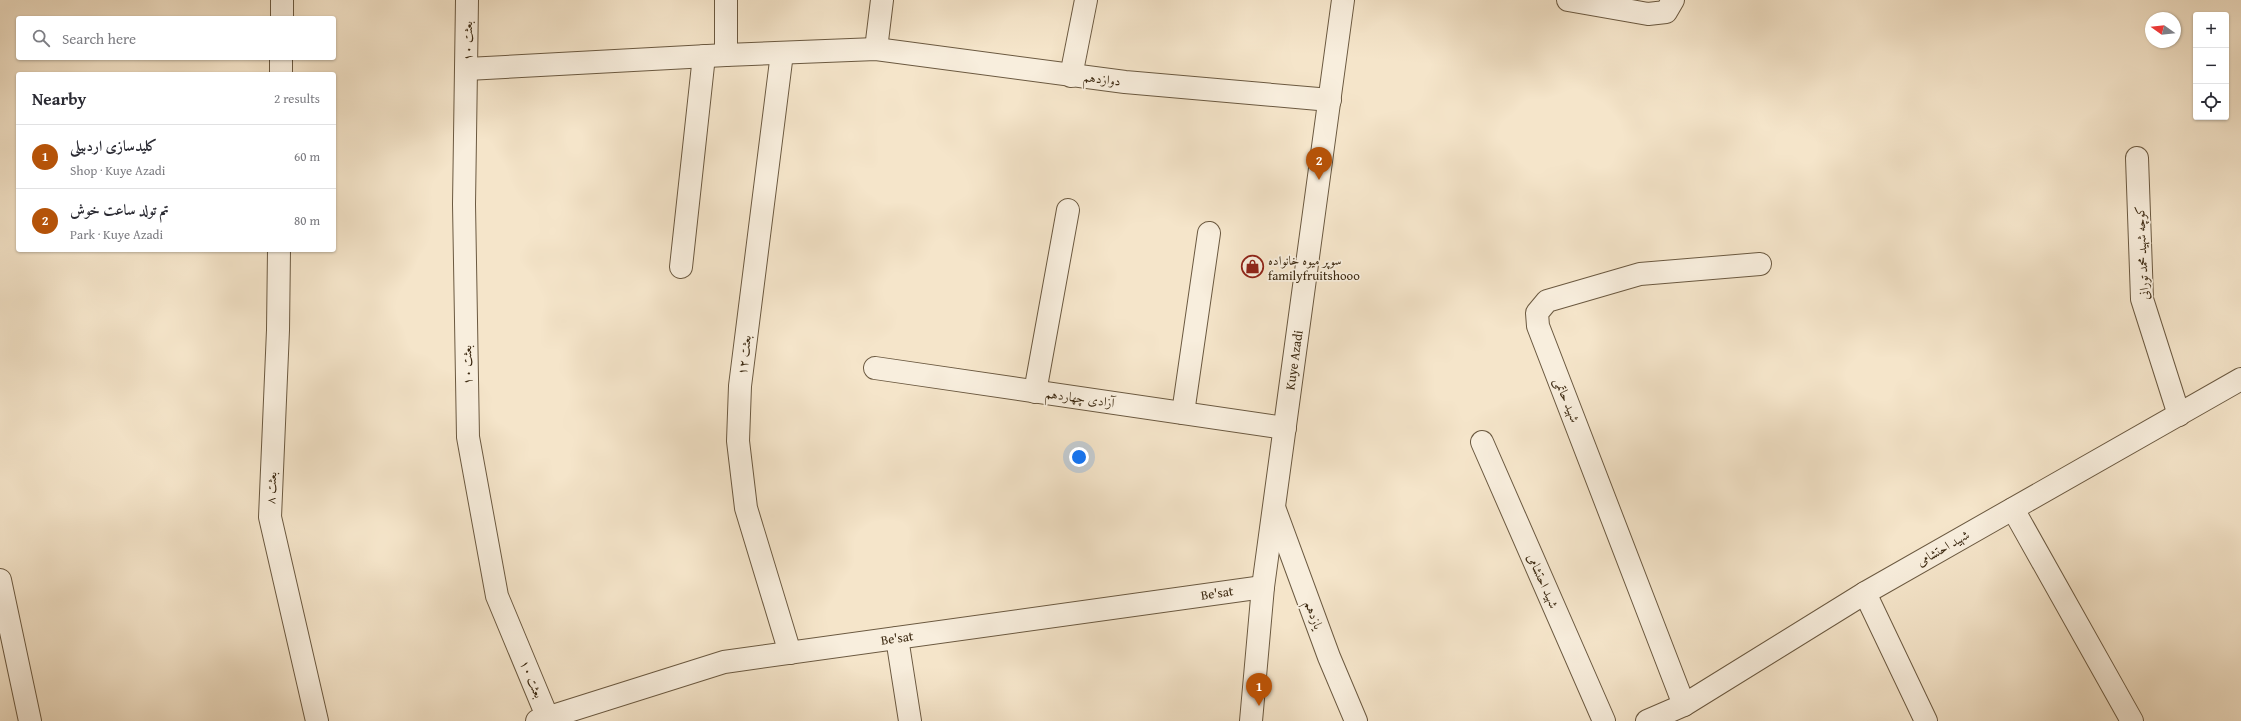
<!DOCTYPE html>
<html lang="en">
<head>
<meta charset="utf-8">
<style>
  :root { --surface:#fff; --page:#f2f2f3; --text:#2b2b33; --muted:#7c7c81; --line:#e1e1e2; --accent:#b45309 }
  body { margin:0; font-family:"Gentium Book Plus",Amiri,serif; background:var(--page); color:var(--text) }
  .controls { position:absolute; right:12px; top:12px; display:grid; overflow:hidden; border-radius:4px; box-shadow:0 1px 3px #0004 }
  .controls button { width:36px; height:36px; display:grid; place-items:center; padding:0; border:0; border-bottom:1px solid var(--line); background:var(--surface); color:var(--text); font:20px sans-serif }
  .compass { position:absolute; left:2145px; top:12px; width:36px; height:36px; border-radius:50%; background:var(--surface); box-shadow:0 1px 3px #0004; rotate:285deg }
  .you { position:absolute; left:1079px; top:457px; width:14px; height:14px; margin:-10px; border:3px solid #fff; border-radius:50%; background:#1a73e8; box-shadow:0 0 0 6px #1a73e833 }
  .badge { display:grid; place-items:center; width:26px; height:26px; border-radius:50%; background:var(--accent); color:#fff; font-size:13px; font-weight:700 }
  .pin { position:absolute; translate:-50% -33px; filter:drop-shadow(0 1px 2px #0008) }
  .pin::after { content:''; position:absolute; top:21px; width:14px; height:12px; background:inherit; clip-path:polygon(0 0,100% 0,50% 100%) }
  .list { margin:0; padding:0; list-style:none }
  h2 { display:flex; justify-content:space-between; align-items:center; height:52px; margin:0; padding:0 16px; font-size:17px }
  h2 small { font-size:13px; font-weight:400; color:var(--muted) }
  .list li { display:grid; grid-template-columns:26px 1fr auto; gap:12px; align-items:center; box-sizing:border-box; height:64px; padding:0 16px; border-top:1px solid var(--line) }
  .list b { display:block; font-size:15px; white-space:nowrap }
  .list p { margin:0; font-size:13px; white-space:nowrap; color:var(--muted) }
  .list em { font-size:13px; font-style:normal; color:var(--muted) }
  .icon { flex:none; width:22px; height:22px; fill:none; stroke:currentColor; stroke-width:2; stroke-linecap:round; stroke-linejoin:round }
  .map { position:relative; flex:none; width:2241px; height:721px; overflow:hidden }
  .search { position:absolute; background:var(--surface); box-shadow:0 1px 3px #0004; left:16px; top:16px; width:320px; height:44px; display:flex; align-items:center; gap:10px; box-sizing:border-box; padding:0 14px; border-radius:4px; color:var(--muted); font-size:15px }
  .panel { position:absolute; background:var(--surface); box-shadow:0 1px 3px #0004; left:16px; top:72px; width:320px; height:180px; border-radius:4px }
  .map>svg:first-child { display:block }
  .lines { fill:none; stroke-linecap:round; stroke-linejoin:round }
  .street-casing { stroke:#6b5940; stroke-width:24 }
  .street { stroke:#f8eedd; stroke-width:22 }
  .labels { text-anchor:middle; dominant-baseline:central; stroke-width:3.5; stroke-linejoin:round; paint-order:stroke }
  .street-label { font-size:13px; fill:#3d2a12; stroke:#f8eedd }
  .poi-label { font-size:13px; fill:#3d2a12; stroke:#f8eedd; text-anchor:start }
</style>
</head>
<body>
<div class="map">
<svg width="2241" height="721" viewBox="0 0 2241 721">
  <rect width="100%" height="100%" fill="#f5e5ca"/>
  <filter id="stains"><feTurbulence type="fractalNoise" baseFrequency=".005" numOctaves="4"/><feColorMatrix values="0 0 0 0 .2 0 0 0 0 .09 0 0 0 0 .02 0 0 0 .5 -.17"/></filter>
  <radialGradient id="worn" r=".72"><stop offset=".6" stop-color="#630" stop-opacity="0"/><stop offset="1" stop-color="#630" stop-opacity=".3"/></radialGradient>
  <g class="lines">
    <defs>
      <g id="street">
        <polyline points="467,0 464,204 468,437 497,596 549,721"/>
        <polyline points="726,0 726,55"/>
        <polyline points="1568,0 1648,14 1666,12 1673,0"/>
        <polyline points="282,18 282,0"/>
        <polyline points="876,49 882,0"/>
        <polyline points="782,53 740,386 738,441 746,508 790,653"/>
        <polyline points="467,69 726,55 876,49 1125,82 1330,100"/>
        <polyline points="281,74 281,58"/>
        <polyline points="1071,76 1086,0"/>
        <polyline points="2137,158 2142,299 2179,415"/>
        <polyline points="279,250 278,330 270,517 317,721"/>
        <polyline points="681,267 704,56"/>
        <polyline points="875,368 1285,428"/>
        <polyline points="1035,392 1068,210"/>
        <polyline points="1183,413 1209,233"/>
        <polyline points="1482,442 1604,721"/>
        <polyline points="2013,509 2132,721"/>
        <polyline points="1275,510 1329,657 1356,721"/>
        <polyline points="0,580 30,721"/>
        <polyline points="1865,593 1926,721"/>
        <polyline points="897,638 910,721"/>
        <polyline points="1684,705 1538,326 1537,313 1547,301 1640,274 1760,264"/>
        <polyline points="537,721 724,662 1263,587"/>
        <polyline points="1251,721 1263,587 1343,0"/>
        <polyline points="1647,721 1684,705 1865,593 2241,379"/>
      </g>
    </defs>
    <!-- street casing -->
    <use href="#street" class="street-casing"/>
    <!-- street -->
    <use href="#street" class="street"/>
  </g>
  <!-- icons -->
  <defs>
    <symbol id="shop-ring" viewBox="-11 -11 22 22"><circle r="9.5" fill="#f8eedd" stroke="#8f2418" stroke-width="1.5"/><path d="M-5-2.5h2.3a2.7 3.5 0 0 1 5.4 0H5L5.5 6h-11ZM-1.5-2.5h3a1.5 2.3 0 0 0-3 0Z" fill="#8f2418"/></symbol>
  </defs>
  <g fill-rule="evenodd">
    <use href="#shop-ring" x="1240" y="254" width="25" height="25"/>
  </g>
  <g class="labels">
    <!-- street labels -->
    <g class="street-label">
      <text transform="translate(467 41) rotate(-90)">بعثت ۱۰</text>
      <text transform="translate(1102 79) rotate(7)">دوازدهم</text>
      <text transform="translate(2142 253) rotate(-93)">کوچه شهید محمد تورانی</text>
      <text transform="translate(744 355) rotate(-83)">بعثت ۱۲</text>
      <text transform="translate(1294 360) rotate(-82)">Kuye Azadi</text>
      <text transform="translate(467 365) rotate(-91)">بعثت ۱۰</text>
      <text transform="translate(1080 398) rotate(8)">آزادی چهاردهم</text>
      <text transform="translate(1567 400) rotate(68)">شهید حاتمی</text>
      <text transform="translate(271 488) rotate(-87)">بعثت ٨</text>
      <text transform="translate(1943 548) rotate(-30)">شهید احتشامی</text>
      <text transform="translate(1543 581) rotate(66)">شهید احتشامی</text>
      <text transform="translate(1217 593) rotate(-8)">Be'sat</text>
      <text transform="translate(1314 615) rotate(70)">یازدهم</text>
      <text transform="translate(897 638) rotate(-8)">Be'sat</text>
      <text transform="translate(532 679) rotate(67)">بعثت ۱۰</text>
    </g>
    <!-- poi labels -->
    <g class="poi-label">
      <text x="1268" y="260">سوپر میوه خانواده<tspan x="1268" dy="15">familyfruitshooo</tspan></text>
    </g>
  </g>
  <rect width="100%" height="100%" filter="url(#stains)"/>
  <rect width="100%" height="100%" fill="url(#worn)"/>
</svg>
<div class="controls">
<button>+</button>
<button>−</button>
<button><svg class="icon" aria-label="locate" viewBox="0 0 24 24"><circle cx="12" cy="12" r="6"/><path d="M12 2v4M12 18v4M2 12h4M18 12h4"/></svg></button>
</div>
<svg class="compass" viewBox="-18 -18 36 36"><path d="M0-13l5 13h-10z" fill="#e53935"/><path d="M0 13l5-13h-10z" fill="#7c7c81"/></svg>
<div class="you"></div>
<div class="pin badge" style="left:1259px;top:706px">1</div>
<div class="pin badge" style="left:1319px;top:180px">2</div>
<div class="search"><svg class="icon" aria-label="search" viewBox="0 0 24 24"><circle cx="10" cy="10" r="6"/><path d="M15 15l6 6"/></svg>Search here</div>
<section class="panel">
<h2>Nearby<small>2 results</small></h2>
<ul class="list">
<li><span class="badge">1</span><div><b>کلیدسازی اردبیلی</b><p>Shop · Kuye Azadi</p></div><em>60 m</em></li>
<li><span class="badge">2</span><div><b>تم تولد ساعت خوش</b><p>Park · Kuye Azadi</p></div><em>80 m</em></li>
</ul>
</section>
</div>
</body>
</html>
